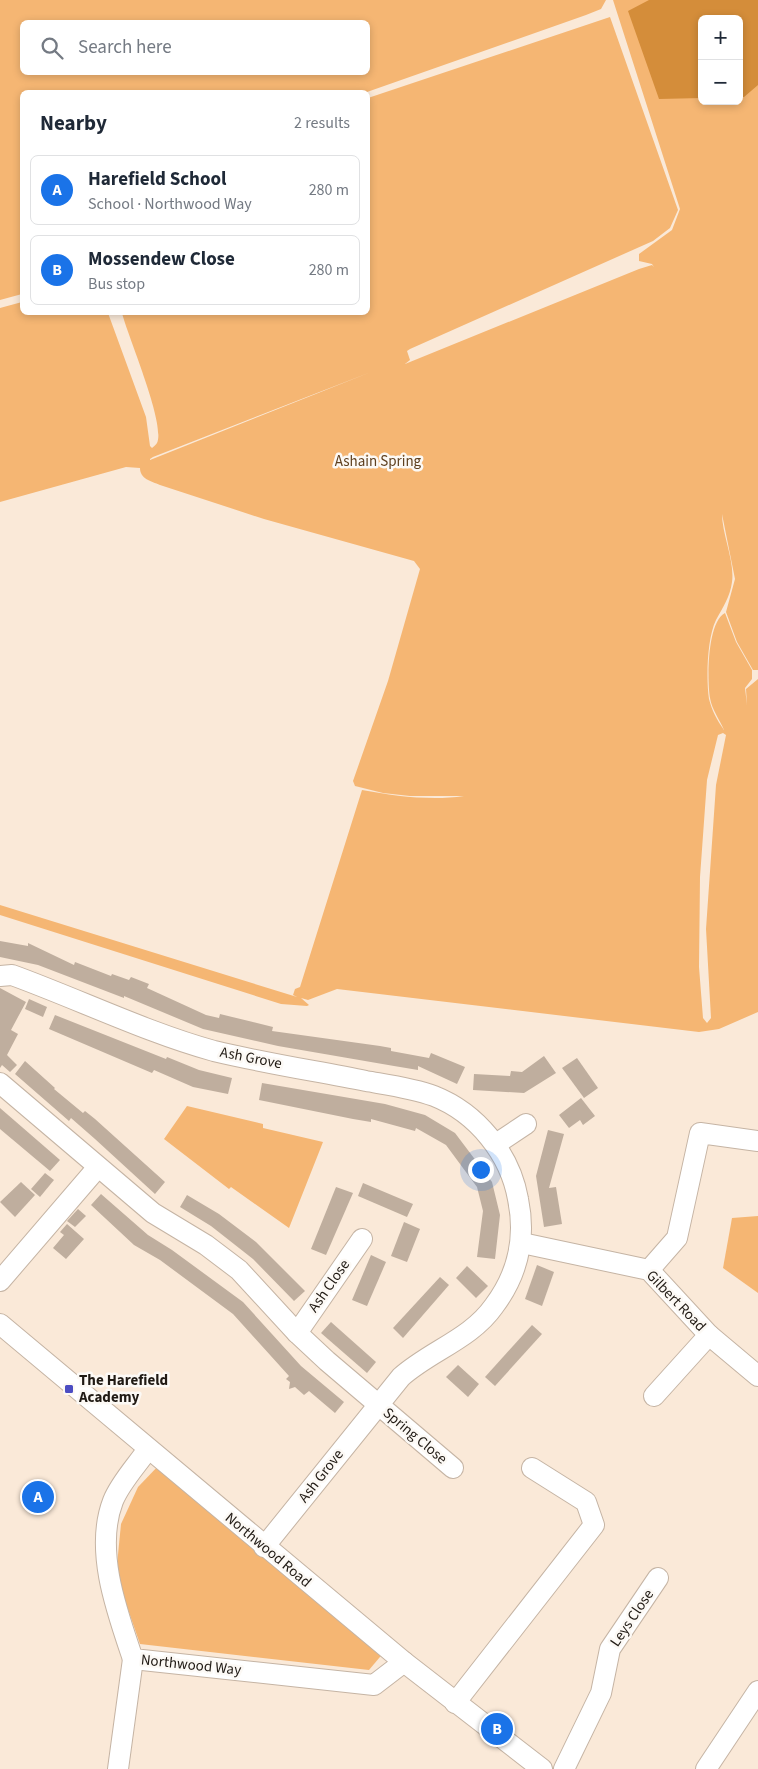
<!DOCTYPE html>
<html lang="en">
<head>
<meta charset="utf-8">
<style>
  :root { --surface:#fff; --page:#f2f2f3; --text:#1f2937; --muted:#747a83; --line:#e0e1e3; --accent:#1a73e8 }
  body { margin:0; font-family:"Source Sans 3",sans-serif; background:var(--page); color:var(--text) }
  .controls { position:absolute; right:15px; top:15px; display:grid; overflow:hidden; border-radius:8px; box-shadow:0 2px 8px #0003 }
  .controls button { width:45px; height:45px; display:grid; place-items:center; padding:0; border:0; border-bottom:1px solid var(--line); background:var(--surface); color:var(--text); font:25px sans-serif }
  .you { position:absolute; left:480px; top:1169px; width:18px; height:18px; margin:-12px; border:4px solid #fff; border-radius:50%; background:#1a73e8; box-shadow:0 0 0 8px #1a73e833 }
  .badge { display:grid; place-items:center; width:32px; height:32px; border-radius:50%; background:var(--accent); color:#fff; font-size:16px; font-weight:700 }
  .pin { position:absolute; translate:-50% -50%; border:2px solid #fff; box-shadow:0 1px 5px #0006 }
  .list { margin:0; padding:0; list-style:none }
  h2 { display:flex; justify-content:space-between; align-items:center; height:65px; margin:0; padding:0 20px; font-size:21px }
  h2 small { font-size:16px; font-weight:400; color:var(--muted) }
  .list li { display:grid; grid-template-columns:32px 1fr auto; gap:15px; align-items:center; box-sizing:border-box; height:70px; margin:0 10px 10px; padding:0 10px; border:1px solid var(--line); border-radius:8px }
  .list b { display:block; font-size:19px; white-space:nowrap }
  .list p { margin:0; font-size:16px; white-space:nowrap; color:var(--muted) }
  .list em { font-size:16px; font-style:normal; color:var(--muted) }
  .icon { flex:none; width:28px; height:28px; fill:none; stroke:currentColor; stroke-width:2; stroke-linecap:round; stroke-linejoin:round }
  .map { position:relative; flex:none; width:758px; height:1769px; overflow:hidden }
  .search { position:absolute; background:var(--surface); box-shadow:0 2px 8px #0003; left:20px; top:20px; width:350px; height:55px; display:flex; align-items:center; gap:12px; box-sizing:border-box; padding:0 18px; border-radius:8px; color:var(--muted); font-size:19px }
  .panel { position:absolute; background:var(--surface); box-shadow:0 2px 8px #0003; left:20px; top:90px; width:350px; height:225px; border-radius:8px }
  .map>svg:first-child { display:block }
  .green { fill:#f5b673; fill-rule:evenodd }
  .water { fill:#d48d3a }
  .building { fill:#bfae9e }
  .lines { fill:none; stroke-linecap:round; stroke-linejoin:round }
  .minor-casing { stroke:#c5b4a4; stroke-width:22 }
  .minor { stroke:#fff; stroke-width:20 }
  .poi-dot { fill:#4b4cc2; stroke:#fcf9f5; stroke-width:2 }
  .labels { text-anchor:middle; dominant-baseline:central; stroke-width:5; stroke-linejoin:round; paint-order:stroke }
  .park-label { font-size:15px; fill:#5f401f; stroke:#fcf9f5 }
  .street-label { font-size:15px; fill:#201a14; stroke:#fcf9f5 }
  .poi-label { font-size:15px; font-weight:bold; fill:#201a14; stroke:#fcf9f5; text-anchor:start }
</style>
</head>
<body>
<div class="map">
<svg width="758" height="1769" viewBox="0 0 758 1769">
  <rect width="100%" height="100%" fill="#fae9d8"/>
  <!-- green -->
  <g class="green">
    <path d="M 0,0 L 606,0 L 601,9 L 586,15 L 367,92 L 22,92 L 22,294 L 0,300 ZM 22,22 L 368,22 L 368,72 L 22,72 Z"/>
    <path d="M 613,0 L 758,0 L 758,670 L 753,670 L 737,642 L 726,612 L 735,579 L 722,514 C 722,534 735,562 732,582 C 730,597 723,607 716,620 C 707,638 706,679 709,699 C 712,711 717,720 724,730 C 720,720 712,710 710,698 C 707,680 707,622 725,613 L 736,642 L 752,670 L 752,679 L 745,688 L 747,705 L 746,689 L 758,679 L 758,1012 L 719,1029 L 699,1032 L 337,989 L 308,1000 L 301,998 L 309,1005 L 307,1006 L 281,1004 L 0,915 L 0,905 L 297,997 L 293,995 L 295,989 L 300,987 L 362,790 C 395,796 431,801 464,796 L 410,796 L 383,793 L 355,786 L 353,781 L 388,681 L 420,569 L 414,561 L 264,519 L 160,485 C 151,481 140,479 140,468 L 126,467 L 0,502 L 0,308 L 22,302 L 22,312 L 108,313 L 146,417 L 150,446 L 152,448 C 154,446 156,445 157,443 C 166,424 128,337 122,313 L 368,312 L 368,98 L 610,17 L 678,210 L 670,228 L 653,241 L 410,349 L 407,351 L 410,360 L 405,364 L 639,269 L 652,265 L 654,267 L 652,264 L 639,261 L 639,254 L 672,230 L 680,209 ZM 702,19 L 739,19 L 739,101 L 702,101 ZM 371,372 L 150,460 L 150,459 L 153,457 ZM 723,733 L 726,735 L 716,785 L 706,929 L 711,1018 L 707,1023 L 703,1018 L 699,967 L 700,877 L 707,780 L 718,735 Z"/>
    <polygon points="187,1106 263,1124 263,1128 323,1142 289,1228 231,1187 229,1189 164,1139"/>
    <polygon points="758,1216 758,1293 723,1268 732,1218"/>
    <polygon points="161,1463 385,1651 369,1670 140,1644 116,1575 121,1524 138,1487"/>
  </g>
  <!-- water -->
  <polygon class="water" points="649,0 758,0 758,85 744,97 739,97 739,19 702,19 702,98 659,99 628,11"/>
  <!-- building -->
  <g class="building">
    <polygon points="0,941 28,946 28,943 74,965 75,962 111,976 112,974 129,980 131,977 149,984 147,988 206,1015 219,1018 220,1014 273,1027 272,1031 380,1046 391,1048 391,1051 429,1058 431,1053 465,1067 457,1084 418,1066 418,1070 394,1066 278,1046 203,1029 124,996 124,998 38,965 0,957"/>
    <polygon points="0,988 26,1002 11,1030 18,1034 7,1055 17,1065 10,1072 2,1065 0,1068"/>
    <polygon points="29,999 47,1007 43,1017 25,1009"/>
    <polygon points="55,1015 166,1059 167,1057 199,1070 232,1078 228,1094 193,1087 154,1070 152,1073 49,1029"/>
    <polygon points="544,1056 556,1073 524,1093 473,1090 474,1074 510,1076 511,1071 522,1072"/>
    <polygon points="577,1058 598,1088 584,1098 562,1068"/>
    <polygon points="25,1061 55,1088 54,1089 83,1113 85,1111 95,1119 165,1182 155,1194 95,1139 71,1118 69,1121 15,1074"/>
    <polygon points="262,1083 385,1104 425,1115 455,1133 492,1182 500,1215 495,1259 477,1257 483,1211 477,1187 446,1145 416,1128 415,1131 371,1119 371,1122 353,1119 259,1100"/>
    <polygon points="581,1098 595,1116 583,1125 580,1120 569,1128 559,1115"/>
    <polygon points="0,1108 60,1160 50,1171 0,1129"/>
    <polygon points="548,1130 564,1134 549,1188 556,1187 562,1224 544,1227 536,1176"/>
    <polygon points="45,1173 54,1180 40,1197 31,1189"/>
    <polygon points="21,1182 35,1195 15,1217 0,1202"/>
    <polygon points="363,1183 413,1204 407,1217 358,1196"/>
    <polygon points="336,1187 353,1193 326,1255 311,1249"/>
    <polygon points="101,1194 148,1235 172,1250 243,1302 301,1366 344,1402 335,1413 309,1391 304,1395 295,1387 289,1389 290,1382 286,1379 289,1376 233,1314 160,1260 134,1245 91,1205"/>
    <polygon points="187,1195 219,1214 256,1242 305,1291 294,1301 253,1259 211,1226 180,1207"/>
    <polygon points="78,1209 86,1216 75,1227 67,1221"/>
    <polygon points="404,1222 420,1229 407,1262 391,1256"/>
    <polygon points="67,1224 84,1239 66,1259 53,1248 64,1235 60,1232"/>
    <polygon points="371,1255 386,1262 367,1306 352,1300"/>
    <polygon points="537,1265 554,1272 542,1306 525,1299"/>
    <polygon points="467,1266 488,1286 476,1298 456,1278"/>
    <polygon points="440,1277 449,1285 403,1338 393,1328"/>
    <polygon points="331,1322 376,1362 367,1373 321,1333"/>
    <polygon points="532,1325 542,1334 495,1386 485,1377"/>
    <polygon points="458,1365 479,1384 468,1397 446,1377"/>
  </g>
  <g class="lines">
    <defs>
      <g id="minor">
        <path d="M 0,976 L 12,975 C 78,999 148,1033 214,1051 C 264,1063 316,1071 366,1081 C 389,1085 413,1088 434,1096 C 477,1113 510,1154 518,1199 C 526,1238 518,1274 494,1306 C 471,1339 430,1351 401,1377 L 264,1547"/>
        <polyline points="0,1083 153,1213 206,1245 239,1270 297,1333 327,1361 453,1468"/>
        <polyline points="496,1144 526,1124"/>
        <polyline points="522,1243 649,1270 709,1335 758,1376"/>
        <polyline points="649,1270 677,1238 700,1133 758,1141"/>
        <polyline points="0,1281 98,1167"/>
        <polyline points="0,1324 404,1662 542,1769"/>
        <polyline points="297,1333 362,1239"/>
        <polyline points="654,1396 709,1335"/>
        <path d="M 148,1449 C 137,1465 120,1483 113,1501 C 94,1550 117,1612 133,1659 L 374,1685 L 404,1662"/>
        <polyline points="455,1703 594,1525 586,1502 532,1468"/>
        <polyline points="118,1769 133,1659"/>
        <polyline points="564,1769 601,1693 610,1649 658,1578"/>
        <polyline points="706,1769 758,1691"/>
      </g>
    </defs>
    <!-- minor casing -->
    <use href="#minor" class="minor-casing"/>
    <!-- minor -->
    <use href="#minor" class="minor"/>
  </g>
  <!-- markers -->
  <rect class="poi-dot" x="64" y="1384" width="10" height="10" rx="2.5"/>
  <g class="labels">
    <!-- park labels -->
    <g class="park-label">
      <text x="378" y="461">Ashain Spring</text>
    </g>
    <!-- street labels -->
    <g class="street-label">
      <text transform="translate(251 1058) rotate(11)">Ash Grove</text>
      <text transform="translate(329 1286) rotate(-55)">Ash Close</text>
      <text transform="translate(676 1301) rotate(46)">Gilbert Road</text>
      <text transform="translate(415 1436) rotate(40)">Spring Close</text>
      <text transform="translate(321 1476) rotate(-52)">Ash Grove</text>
      <text transform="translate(268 1550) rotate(40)">Northwood Road</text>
      <text transform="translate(632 1618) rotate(-56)">Leys Close</text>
      <text transform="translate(191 1665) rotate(6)">Northwood Way</text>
    </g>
    <!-- poi labels -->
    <g class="poi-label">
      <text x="79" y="1380">The Harefield<tspan x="79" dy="17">Academy</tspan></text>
    </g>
  </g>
</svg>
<div class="controls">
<button>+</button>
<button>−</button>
</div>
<div class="you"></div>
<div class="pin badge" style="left:38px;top:1497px">A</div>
<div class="pin badge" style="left:497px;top:1729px">B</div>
<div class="search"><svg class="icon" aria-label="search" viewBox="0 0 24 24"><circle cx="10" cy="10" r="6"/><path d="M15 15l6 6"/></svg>Search here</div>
<section class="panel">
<h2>Nearby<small>2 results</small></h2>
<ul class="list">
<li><span class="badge">A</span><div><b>Harefield School</b><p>School · Northwood Way</p></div><em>280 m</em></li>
<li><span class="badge">B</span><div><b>Mossendew Close</b><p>Bus stop</p></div><em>280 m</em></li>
</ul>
</section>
</div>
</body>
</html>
